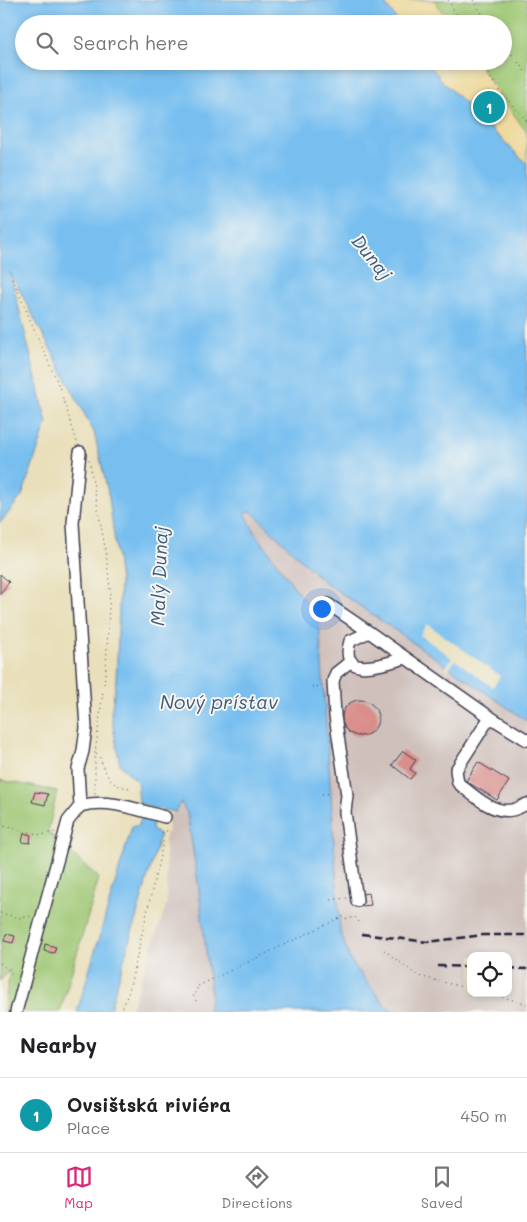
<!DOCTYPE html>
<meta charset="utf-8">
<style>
:root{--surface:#fff;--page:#f6f6f6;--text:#202124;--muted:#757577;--line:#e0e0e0;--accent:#db2777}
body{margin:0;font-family:Mali,sans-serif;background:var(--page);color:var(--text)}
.controls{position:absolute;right:15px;bottom:15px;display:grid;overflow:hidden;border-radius:10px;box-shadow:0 2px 8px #0003}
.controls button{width:45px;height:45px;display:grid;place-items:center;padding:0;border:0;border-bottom:1px solid var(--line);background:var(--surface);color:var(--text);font:25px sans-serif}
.you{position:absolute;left:321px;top:608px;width:18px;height:18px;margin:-12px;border:4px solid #fff;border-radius:50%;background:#1a73e8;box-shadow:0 0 0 8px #1a73e833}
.badge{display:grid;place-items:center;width:32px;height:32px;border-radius:50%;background:var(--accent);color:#fff;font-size:16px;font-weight:700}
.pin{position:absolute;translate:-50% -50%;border:2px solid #fff;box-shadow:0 1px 5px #0006}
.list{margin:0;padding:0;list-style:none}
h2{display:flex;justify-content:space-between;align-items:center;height:65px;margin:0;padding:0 20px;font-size:21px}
h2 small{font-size:16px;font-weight:400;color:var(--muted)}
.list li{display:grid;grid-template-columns:32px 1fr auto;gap:15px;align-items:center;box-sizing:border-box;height:75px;padding:0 20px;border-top:1px solid var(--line)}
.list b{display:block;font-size:19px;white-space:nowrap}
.list p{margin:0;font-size:16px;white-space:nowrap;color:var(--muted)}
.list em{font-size:16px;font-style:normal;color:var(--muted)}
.icon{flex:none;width:28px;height:28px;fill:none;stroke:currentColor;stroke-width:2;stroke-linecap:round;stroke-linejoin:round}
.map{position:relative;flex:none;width:527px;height:1012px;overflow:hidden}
.search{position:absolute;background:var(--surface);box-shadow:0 2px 8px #0003;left:15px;right:15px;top:15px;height:55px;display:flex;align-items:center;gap:12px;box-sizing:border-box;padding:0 18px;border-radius:28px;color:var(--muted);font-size:19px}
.sheet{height:140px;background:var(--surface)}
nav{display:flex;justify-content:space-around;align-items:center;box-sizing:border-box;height:70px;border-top:1px solid var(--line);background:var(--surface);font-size:14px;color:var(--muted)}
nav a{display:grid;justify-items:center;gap:2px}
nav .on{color:var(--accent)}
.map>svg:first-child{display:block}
.industrial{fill:#cfc0bb;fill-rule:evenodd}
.green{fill:#9fc773;stroke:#607457}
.sand{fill:#eeda9e;stroke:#887e6c}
.water{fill:#78bff0;stroke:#4d7096}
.pier{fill:#e9dfba}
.building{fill:#d98e8a}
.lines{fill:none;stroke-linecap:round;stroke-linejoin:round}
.minor-casing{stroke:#403e4e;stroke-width:14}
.path{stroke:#403e4e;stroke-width:1;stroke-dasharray:1 4;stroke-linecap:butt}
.minor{stroke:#fff;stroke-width:11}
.rail{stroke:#22223b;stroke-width:2.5;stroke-dasharray:8 4;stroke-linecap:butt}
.labels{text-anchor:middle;stroke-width:4;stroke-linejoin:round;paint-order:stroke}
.water-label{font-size:19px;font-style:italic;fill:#40597a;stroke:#f6f6f2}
</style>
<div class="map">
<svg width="527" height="1012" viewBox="0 0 527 1012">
<rect width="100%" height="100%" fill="#f6f6f2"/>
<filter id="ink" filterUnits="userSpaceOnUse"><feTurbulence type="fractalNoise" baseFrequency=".02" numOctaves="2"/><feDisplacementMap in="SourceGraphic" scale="10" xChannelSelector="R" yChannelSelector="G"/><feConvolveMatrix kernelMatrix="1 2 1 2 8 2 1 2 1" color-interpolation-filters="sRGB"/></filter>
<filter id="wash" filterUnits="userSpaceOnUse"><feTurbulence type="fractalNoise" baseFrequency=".0096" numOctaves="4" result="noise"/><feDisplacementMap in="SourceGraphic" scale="20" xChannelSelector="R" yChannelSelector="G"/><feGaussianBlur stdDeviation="1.12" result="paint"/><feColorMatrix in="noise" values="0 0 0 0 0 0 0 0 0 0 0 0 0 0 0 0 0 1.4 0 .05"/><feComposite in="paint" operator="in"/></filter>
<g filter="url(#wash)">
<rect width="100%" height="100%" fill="#e9dfba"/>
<g class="industrial">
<path d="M251,511l71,69 205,141v291h-133l-10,-8 -34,-44 -10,-30 -85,-397 -10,-20zM471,956h37v37h-37z"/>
<polygon points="181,802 187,813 198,882 211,996 208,1012 130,1012 167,903 165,833 169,832 168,815 174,813"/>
</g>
<g class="green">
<polygon points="388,0 527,0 527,154 435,61 503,61 503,24 406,24"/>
<polygon points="0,780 57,791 48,832 99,878 60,1012 4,1012 10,969 0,981"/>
</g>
<g class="sand">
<polygon points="382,0 434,0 450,24 400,24"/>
<polygon points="427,61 476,61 527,133 527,164 441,80"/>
</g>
<g class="water">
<polygon points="0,0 382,0 400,24 24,24 24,61 427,61 441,80 527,164 527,721 322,580 251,511 245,513 255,533 319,621 340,930 350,960 384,1004 394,1012 208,1012 211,996 198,882 187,813 181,802 175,812 152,808 139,802 137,781 120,765 111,714 116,681 120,581 109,497 94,432 10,272 47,423 22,496 0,523"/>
<polygon points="141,818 153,822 152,830 160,835 109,1012 77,1012 132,826 138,826"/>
</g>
<polygon class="pier" points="427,624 500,676 493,687 455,660 448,670 446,668 452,658 420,635"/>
<g id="blocks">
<g class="building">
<polygon points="0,574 9,582 0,594"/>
<circle cx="360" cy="718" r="18"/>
<polygon points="403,751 416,760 410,769 415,773 410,779 392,765"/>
<polygon points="478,762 509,781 497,800 466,781"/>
<polygon points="35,792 48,794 45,805 32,802"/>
<polygon points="24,833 31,835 30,843 22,842"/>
<polygon points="369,893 371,905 363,906 361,894"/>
<polygon points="6,934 15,936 13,943 4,941"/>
<polygon points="45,944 56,947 54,953 44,951"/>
</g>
</g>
</g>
<g filter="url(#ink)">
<use href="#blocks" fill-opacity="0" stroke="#403e4e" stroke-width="1"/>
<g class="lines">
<g class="minor-casing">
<g id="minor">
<polyline points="328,604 369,632"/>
<path d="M406,658l-37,-26 -19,9c-12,41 36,22 56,17l84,59"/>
<polyline points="351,661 336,673 333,681 335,716 347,795 345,812 357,901"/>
<path d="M527,740l-37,-23 -34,53 2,13c14,11 34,31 54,27 5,-1 10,-4 15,-6"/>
<path d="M80,806c29,-8 58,4 85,11"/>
<polyline points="16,1012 68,821 80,806 78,769 83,751 86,728 73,523 80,452"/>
</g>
</g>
<g class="path">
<polyline points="448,0 462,24"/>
<polyline points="473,0 489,24"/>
<polyline points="503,42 527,74"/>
<polyline points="480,61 497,88 527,121"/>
<polyline points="12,278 59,386 77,442"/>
<polyline points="89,460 106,553 110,589 106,668 95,754 95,794"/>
<polyline points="312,687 324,686"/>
<path d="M96,754l3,2c9,19 8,31 33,32"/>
<polyline points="322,794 336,793"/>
<polyline points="0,825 41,835 55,832"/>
<polyline points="331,900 347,898"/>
<polyline points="0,913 21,918 31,916"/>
<polyline points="384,950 418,976 471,989"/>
<polyline points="0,963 15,976"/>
<polyline points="488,993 527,1004"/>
<polyline points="196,1001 193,995 198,991 196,987 344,916 346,919 355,917 359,922"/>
<polyline points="121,1012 129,991 164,838 162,832 167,831 167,827"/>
</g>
<use href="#minor" class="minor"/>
<g class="rail">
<polyline points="362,934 428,942 483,935 525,935"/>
<polyline points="438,966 471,967"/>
<polyline points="508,968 527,969"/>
</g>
</g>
</g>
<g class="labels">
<g class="water-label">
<text transform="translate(372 257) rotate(51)" y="7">Dunaj</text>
<text transform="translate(159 576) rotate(-88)" y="7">Malý Dunaj</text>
<text x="219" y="709">Nový prístav</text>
</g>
</g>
</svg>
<div class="controls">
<button><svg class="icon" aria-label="locate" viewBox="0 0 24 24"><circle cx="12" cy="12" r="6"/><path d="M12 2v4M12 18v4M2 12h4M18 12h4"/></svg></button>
</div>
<div class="you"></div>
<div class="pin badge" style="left:489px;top:107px;background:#0f9aa8">1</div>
<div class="search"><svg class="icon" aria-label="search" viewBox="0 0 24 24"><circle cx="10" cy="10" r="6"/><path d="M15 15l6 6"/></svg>Search here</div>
</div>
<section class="sheet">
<h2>Nearby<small></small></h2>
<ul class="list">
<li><span class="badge" style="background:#0f9aa8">1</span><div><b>Ovsištská riviéra</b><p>Place</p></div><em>450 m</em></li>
</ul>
</section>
<nav>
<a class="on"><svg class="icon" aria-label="map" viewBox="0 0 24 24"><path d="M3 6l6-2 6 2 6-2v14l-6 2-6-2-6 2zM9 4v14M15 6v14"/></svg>Map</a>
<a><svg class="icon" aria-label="directions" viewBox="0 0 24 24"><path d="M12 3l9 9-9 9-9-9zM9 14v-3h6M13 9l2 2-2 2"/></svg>Directions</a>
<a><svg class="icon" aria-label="saved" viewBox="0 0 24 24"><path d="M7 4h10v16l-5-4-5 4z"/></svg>Saved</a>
</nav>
